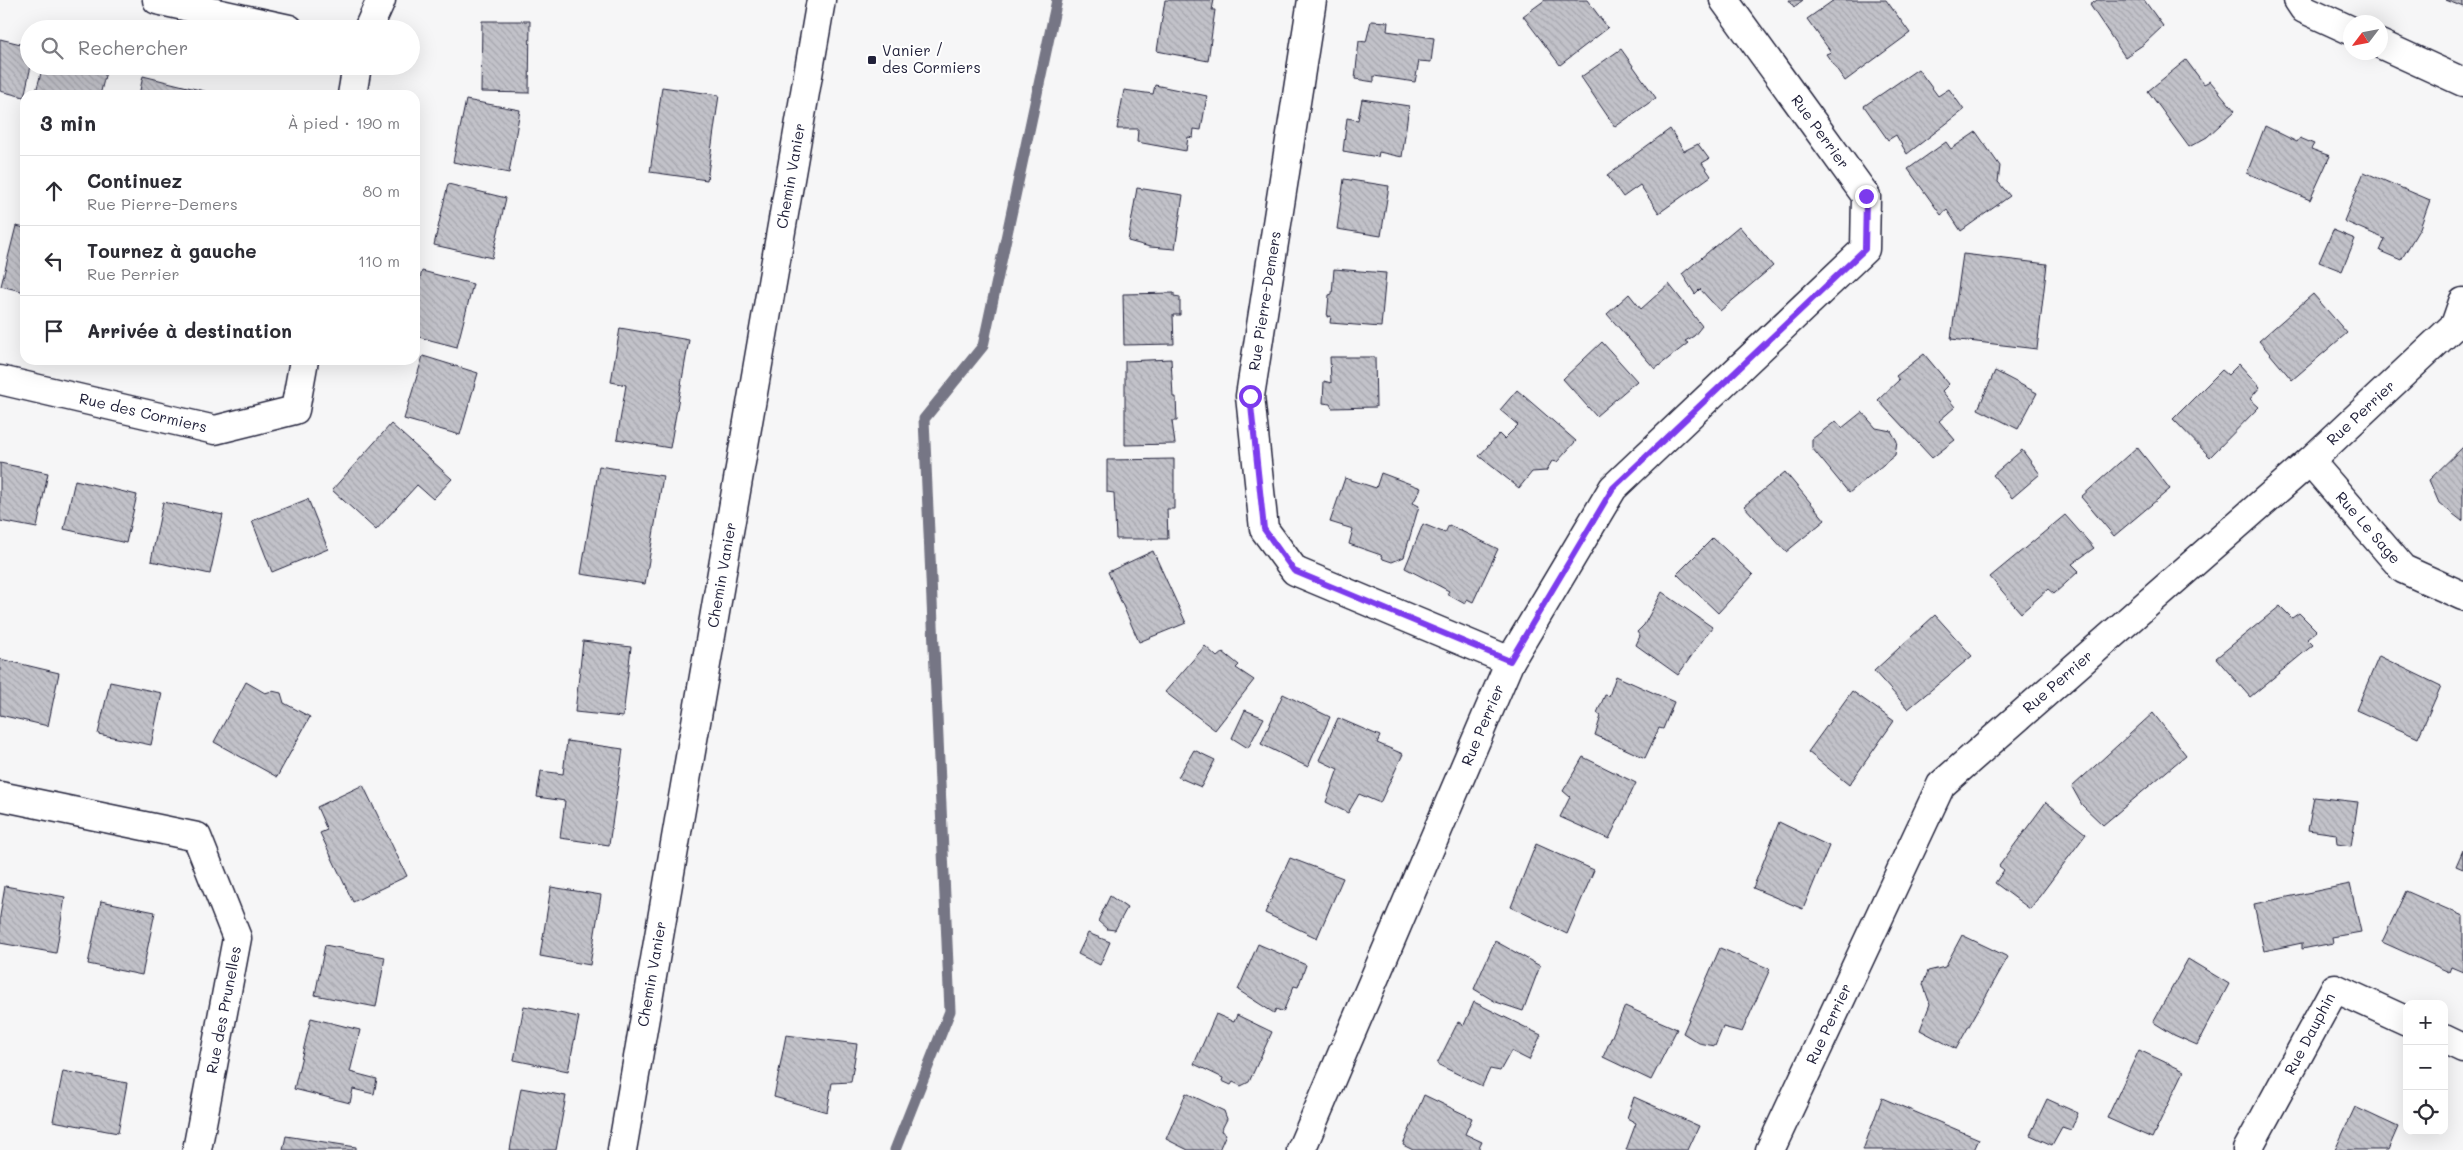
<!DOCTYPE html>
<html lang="fr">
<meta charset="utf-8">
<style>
:root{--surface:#fff;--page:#f7f7f7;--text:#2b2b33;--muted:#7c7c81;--line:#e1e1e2}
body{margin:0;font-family:Mali,sans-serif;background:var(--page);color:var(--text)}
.controls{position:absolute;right:15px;bottom:15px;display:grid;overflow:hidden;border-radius:10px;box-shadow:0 5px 20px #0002}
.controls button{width:45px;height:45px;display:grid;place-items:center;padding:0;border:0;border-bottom:1px solid var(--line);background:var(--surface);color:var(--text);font:25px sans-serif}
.compass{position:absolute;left:2343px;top:15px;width:45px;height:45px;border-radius:50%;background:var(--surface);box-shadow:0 5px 20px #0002;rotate:238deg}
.stop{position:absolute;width:15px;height:15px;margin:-11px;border:4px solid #7c3aed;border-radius:50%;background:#fff}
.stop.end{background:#7c3aed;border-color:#fff;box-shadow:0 1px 5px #0008}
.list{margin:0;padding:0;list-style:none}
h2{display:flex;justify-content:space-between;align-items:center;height:65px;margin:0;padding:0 20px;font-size:21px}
h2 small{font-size:16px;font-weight:400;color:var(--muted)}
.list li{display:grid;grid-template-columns:32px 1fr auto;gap:15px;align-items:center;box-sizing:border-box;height:70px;padding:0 20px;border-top:1px solid var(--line)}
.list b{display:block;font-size:19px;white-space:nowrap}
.list p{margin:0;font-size:16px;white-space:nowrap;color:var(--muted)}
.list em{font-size:16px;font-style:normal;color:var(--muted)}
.icon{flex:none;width:28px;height:28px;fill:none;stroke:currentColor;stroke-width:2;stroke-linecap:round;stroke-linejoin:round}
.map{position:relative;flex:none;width:2463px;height:1150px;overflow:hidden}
.search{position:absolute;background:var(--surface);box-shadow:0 5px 20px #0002;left:20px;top:20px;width:400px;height:55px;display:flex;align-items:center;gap:12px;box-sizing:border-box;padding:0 18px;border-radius:28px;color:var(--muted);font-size:19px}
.panel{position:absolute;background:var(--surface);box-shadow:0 5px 20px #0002;left:20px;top:90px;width:400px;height:275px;border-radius:15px}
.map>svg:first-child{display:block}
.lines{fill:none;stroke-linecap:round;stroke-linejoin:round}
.stream{stroke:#767685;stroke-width:11}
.building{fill:url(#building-back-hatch);stroke:#22223b}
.minor-casing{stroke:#22223b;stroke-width:31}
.tertiary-casing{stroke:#22223b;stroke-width:31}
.minor{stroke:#fff;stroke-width:28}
.tertiary{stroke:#fff;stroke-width:28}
.route{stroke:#7c3aed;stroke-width:6}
.poi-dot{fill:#22223b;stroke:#fff;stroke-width:2}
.labels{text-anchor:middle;stroke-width:4;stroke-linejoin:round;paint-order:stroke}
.poi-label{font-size:15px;fill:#22223b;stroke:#fff;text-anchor:start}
.street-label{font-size:15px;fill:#22223b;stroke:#fff}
</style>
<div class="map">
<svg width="2463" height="1150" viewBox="0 0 2463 1150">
<defs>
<pattern id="building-back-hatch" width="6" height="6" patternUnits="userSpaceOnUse" patternTransform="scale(1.25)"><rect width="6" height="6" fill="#c2c2c9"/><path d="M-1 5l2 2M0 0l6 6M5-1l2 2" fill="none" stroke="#a6a6ae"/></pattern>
</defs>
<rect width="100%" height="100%" fill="#f6f6f7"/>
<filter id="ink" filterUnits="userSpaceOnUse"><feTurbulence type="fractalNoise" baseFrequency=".02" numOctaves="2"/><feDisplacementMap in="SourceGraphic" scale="10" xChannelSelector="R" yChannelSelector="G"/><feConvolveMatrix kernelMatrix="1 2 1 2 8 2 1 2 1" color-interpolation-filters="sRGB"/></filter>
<g filter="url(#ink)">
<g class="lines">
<polyline class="stream" points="895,1150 950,1011 924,419 983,346 1057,0"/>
</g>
<g class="building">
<polygon points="1165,0 1214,0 1212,10 1215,10 1208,61 1157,51"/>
<polygon points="1545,0 1587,0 1608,28 1560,65 1523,16"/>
<polygon points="1789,0 1803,0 1794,7"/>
<polygon points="1834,0 1886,0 1910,33 1845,81 1826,54 1831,52 1807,19"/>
<polygon points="2097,0 2144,0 2163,26 2144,44 2125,57 2090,5"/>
<polygon points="2446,0 2463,0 2463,7"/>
<polygon points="482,21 530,21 529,93 481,92"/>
<polygon points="1371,21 1388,22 1387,31 1434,38 1431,62 1419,61 1415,82 1374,76 1374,82 1355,79 1359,41 1366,42"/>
<polygon points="0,39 29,46 29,66 31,66 24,97 0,91"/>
<polygon points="1621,49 1656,98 1615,127 1581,77"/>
<polygon points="2186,60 2204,84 2210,81 2235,111 2207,137 2189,147 2148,91"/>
<polygon points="43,66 101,66 107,68 100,95 35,95"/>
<polygon points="1918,69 1938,96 1949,89 1964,110 1907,154 1896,135 1888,140 1864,106"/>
<polygon points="143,76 220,95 139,95"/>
<polygon points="1155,85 1207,96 1201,130 1194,129 1193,138 1188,137 1186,151 1137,142 1138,129 1117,129 1124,90 1153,94"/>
<polygon points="662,87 719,95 707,180 650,172"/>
<polygon points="1362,99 1409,106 1402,157 1379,152 1378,157 1343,151 1347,118 1358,120"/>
<polygon points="466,100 520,110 509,173 453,162"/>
<polygon points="2265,126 2297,142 2300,138 2314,144 2311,149 2330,156 2310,200 2247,173"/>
<polygon points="1670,129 1684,151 1698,144 1709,159 1702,163 1711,176 1659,213 1640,185 1623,197 1607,175"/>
<polygon points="1976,132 2000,166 1998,182 2010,196 1961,231 1947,210 1941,215 1908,169 1946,142 1951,149"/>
<polygon points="2364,172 2430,200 2420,228 2401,260 2380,251 2385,239 2344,221"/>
<polygon points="1344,179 1389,186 1381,236 1337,229"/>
<polygon points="448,184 506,198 492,258 434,245"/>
<polygon points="1137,188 1183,195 1175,249 1150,247 1128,241"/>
<polygon points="16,226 25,228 25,292 1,286"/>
<polygon points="1739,226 1773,266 1720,311 1700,289 1695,294 1682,274"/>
<polygon points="2333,230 2355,239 2342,271 2319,262"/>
<polygon points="1963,254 2047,264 2037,349 1951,339"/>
<polygon points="1334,269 1386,273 1381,327 1330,323 1331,316 1327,317 1328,307 1329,295 1332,294"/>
<polygon points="422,271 473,284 457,347 415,336 415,297"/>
<polygon points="1669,284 1702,326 1694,336 1685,341 1688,343 1655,369 1607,314 1629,294 1641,309"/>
<polygon points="1174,293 1174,296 1180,297 1180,315 1173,315 1174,344 1124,345 1123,294"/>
<polygon points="2313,294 2347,333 2292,380 2259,341"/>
<polygon points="620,328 689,340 670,448 617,439 626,385 611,382"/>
<polygon points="1602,342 1637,381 1596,416 1563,379"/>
<polygon points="1924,354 1949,384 1942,391 1955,407 1939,421 1955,440 1932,458 1878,400 1899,380 1896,376"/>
<polygon points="423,356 478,373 460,435 404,419"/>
<polygon points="1330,357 1375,357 1376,407 1332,408 1330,404 1323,403 1324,381 1331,383"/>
<polygon points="1171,359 1173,397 1176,397 1177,421 1172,421 1175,444 1125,445 1125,361"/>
<polygon points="2239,364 2260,387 2250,399 2259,407 2210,457 2173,419 2222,370 2228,375"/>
<polygon points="1995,371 2037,393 2018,429 1978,409"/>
<polygon points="1517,390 1576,441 1557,462 1552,461 1546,471 1532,472 1519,488 1479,456 1499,434 1504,439 1518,425 1500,410"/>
<polygon points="1862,412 1876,428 1891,431 1897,441 1895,455 1849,493 1812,448 1812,439 1836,421 1842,428"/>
<polygon points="391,424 452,479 433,499 417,485 376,530 332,490"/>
<polygon points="2137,447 2170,489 2114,536 2081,497"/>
<polygon points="2463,447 2463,520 2462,521 2439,503 2429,480"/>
<polygon points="2022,450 2040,474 2012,498 1993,475"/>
<polygon points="1174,459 1174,509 1167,509 1168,539 1116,539 1114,493 1107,492 1107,460"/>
<polygon points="0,463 48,473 37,528 0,521"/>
<polygon points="599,466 663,476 645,584 581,574"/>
<polygon points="1785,472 1825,520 1786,552 1744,506"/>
<polygon points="1381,473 1421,488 1413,503 1419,506 1404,557 1392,562 1383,559 1381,555 1349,544 1353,529 1330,522 1345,478 1376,488"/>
<polygon points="75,480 137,495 126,543 64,529"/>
<polygon points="308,499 328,549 272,572 252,521"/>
<polygon points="163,502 223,515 210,574 151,561"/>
<polygon points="2065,515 2094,548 2072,564 2079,571 2054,594 2048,589 2021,613 1990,577"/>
<polygon points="1423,524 1445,533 1449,525 1498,549 1473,602 1467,599 1465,604 1447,594 1449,591 1405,568"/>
<polygon points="1713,538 1753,575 1718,613 1677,574"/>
<polygon points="1153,551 1186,623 1139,642 1108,572"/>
<polygon points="1662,592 1712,627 1678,675 1636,645 1640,636 1637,632 1644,625"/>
<polygon points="2280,606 2292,618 2299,613 2317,631 2307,639 2313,645 2250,697 2216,658"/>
<polygon points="1935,615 1972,656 1908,709 1874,671"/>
<polygon points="583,641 631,647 623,717 575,712"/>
<polygon points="1205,646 1217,657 1223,652 1239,665 1236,668 1254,680 1215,730 1165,692"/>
<polygon points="2379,656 2441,686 2418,738 2356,710"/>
<polygon points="0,659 59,673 48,726 0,715"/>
<polygon points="1616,676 1674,702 1663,729 1659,728 1645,758 1595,735 1601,716 1597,713 1605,695 1609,696"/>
<polygon points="110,682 162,693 151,745 98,734"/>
<polygon points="246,682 265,693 272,691 281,693 284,703 310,717 277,777 214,742"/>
<polygon points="1852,691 1894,721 1849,785 1808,752"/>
<polygon points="1283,694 1330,717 1308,767 1261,744"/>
<polygon points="1245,710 1264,718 1248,748 1232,738"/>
<polygon points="2153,713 2186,755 2103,825 2082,805 2072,787"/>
<polygon points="1338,718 1380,736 1377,743 1403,754 1380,803 1359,794 1348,813 1326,802 1338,769 1319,760"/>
<polygon points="567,741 623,749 609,845 560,838 565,801 537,797 541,771 563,774"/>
<polygon points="1194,750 1215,760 1201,787 1178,777"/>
<polygon points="1583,757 1636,783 1609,839 1560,817 1570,797 1563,791"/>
<polygon points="363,785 407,876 353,902 320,833 327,830 317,807"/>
<polygon points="2314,797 2358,802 2351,846 2337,844 2336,834 2308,830"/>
<polygon points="2046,802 2086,834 2030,909 1995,883 2004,870 1999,866"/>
<polygon points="1779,822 1829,846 1803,909 1753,888"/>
<polygon points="1536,844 1594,870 1567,934 1511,907"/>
<polygon points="2463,850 2463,869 2456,866"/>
<polygon points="1290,858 1343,878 1317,938 1265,913"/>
<polygon points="2350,884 2361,932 2332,937 2333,943 2302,949 2302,943 2264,951 2254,904"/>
<polygon points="5,886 65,897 56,953 0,943 0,916"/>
<polygon points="551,887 601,895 590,965 540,956"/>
<polygon points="2406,891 2463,916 2463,972 2451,967 2449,972 2382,942"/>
<polygon points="1110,896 1127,908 1115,930 1107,929 1098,921"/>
<polygon points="101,901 155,912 142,975 88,964"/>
<polygon points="1088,933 1110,942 1100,965 1078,954"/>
<polygon points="1962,935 2008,957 1956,1049 1920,1030 1930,1004 1923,984 1928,971 1945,967"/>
<polygon points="1495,941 1540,966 1523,1011 1496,1002 1474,989"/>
<polygon points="1258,944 1306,965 1298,987 1294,986 1283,1012 1276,1009 1274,1013 1238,990"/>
<polygon points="325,945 385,957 376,1007 315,995"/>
<polygon points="1720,948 1770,969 1742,1032 1723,1027 1715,1046 1699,1043 1683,1033"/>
<polygon points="2188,959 2229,984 2197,1045 2174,1035 2153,1022"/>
<polygon points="1474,1002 1541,1035 1529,1060 1511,1051 1500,1071 1490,1069 1482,1086 1437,1064 1458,1022 1464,1025"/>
<polygon points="524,1006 579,1017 568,1071 514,1060"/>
<polygon points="1625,1006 1677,1029 1651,1080 1603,1057"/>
<polygon points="1216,1014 1234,1022 1237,1015 1272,1032 1249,1082 1241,1086 1233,1082 1231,1085 1222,1081 1223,1078 1194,1064"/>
<polygon points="311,1018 360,1030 350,1072 377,1079 374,1094 353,1089 350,1103 294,1089"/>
<polygon points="786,1035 857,1044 851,1082 832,1083 827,1112 774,1097"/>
<polygon points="2139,1050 2184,1071 2152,1138 2107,1118"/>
<polygon points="63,1071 127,1083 118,1133 53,1121"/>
<polygon points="521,1088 566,1096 556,1150 510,1150"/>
<polygon points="1186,1093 1224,1111 1227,1119 1221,1131 1226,1134 1219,1150 1188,1150 1166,1139"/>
<polygon points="1424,1095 1472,1118 1465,1134 1482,1142 1478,1150 1413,1150 1403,1145"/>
<polygon points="1634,1097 1699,1126 1688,1150 1626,1150 1636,1123 1627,1118"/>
<polygon points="1882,1098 1979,1139 1974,1150 1863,1150"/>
<polygon points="2047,1099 2078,1113 2071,1130 2062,1127 2052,1145 2030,1135"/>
<polygon points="2355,1107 2398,1127 2388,1150 2335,1150"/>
<polygon points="286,1136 356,1147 356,1150 283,1150"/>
</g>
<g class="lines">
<g class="minor-casing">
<g id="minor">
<polyline points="157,0 289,29"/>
<polyline points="1312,0 1250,396 1264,529 1295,571 1510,661"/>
<polyline points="368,29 381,0"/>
<polyline points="352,95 357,66"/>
<polyline points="0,380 215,430 295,410 304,360"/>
<polyline points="2310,461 2403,569 2463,596"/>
<polyline points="0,796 197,837 237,938 197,1150"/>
<polyline points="2444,1039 2463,1048"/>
<polyline points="1301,1150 1510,661 1613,488 1865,249 1866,196 1724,0"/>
<polyline points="1770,1150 1941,785 2310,461 2455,325 2463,302"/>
<polyline points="2247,1150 2335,988 2407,1021"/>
</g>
</g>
<g class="tertiary-casing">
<g id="tertiary">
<polyline points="2298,0 2304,9 2350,30"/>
<polyline points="2380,44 2463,82"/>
<polyline points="622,1150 821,0"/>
</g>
</g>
<use href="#minor" class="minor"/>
<use href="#tertiary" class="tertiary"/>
</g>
</g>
<g class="lines" filter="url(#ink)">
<polyline class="route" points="1250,396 1264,529 1294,571 1510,661 1613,488 1865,249 1866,196"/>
</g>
<rect class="poi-dot" x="867" y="55" width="10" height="10" rx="2.5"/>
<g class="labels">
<g class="poi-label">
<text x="882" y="56">Vanier /<tspan x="882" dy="17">des Cormiers</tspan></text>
</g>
<g class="street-label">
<text transform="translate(1820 132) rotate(54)" y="5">Rue Perrier</text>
<text transform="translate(791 176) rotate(-80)" y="5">Chemin Vanier</text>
<text transform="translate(1265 301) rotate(-81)" y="5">Rue Pierre-Demers</text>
<text transform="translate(143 413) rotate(13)" y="5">Rue des Cormiers</text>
<text transform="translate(2361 413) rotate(-43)" y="5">Rue Perrier</text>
<text transform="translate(2368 528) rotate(49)" y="5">Rue Le Sage</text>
<text transform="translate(722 575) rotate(-80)" y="5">Chemin Vanier</text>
<text transform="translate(2058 682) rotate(-41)" y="5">Rue Perrier</text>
<text transform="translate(1483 725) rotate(-67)" y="5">Rue Perrier</text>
<text transform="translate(652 974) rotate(-80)" y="5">Chemin Vanier</text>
<text transform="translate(224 1010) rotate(-79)" y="5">Rue des Prunelles</text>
<text transform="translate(1829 1024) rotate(-65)" y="5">Rue Perrier</text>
<text transform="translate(2310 1034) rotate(-62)" y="5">Rue Dauphin</text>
</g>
</g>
</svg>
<div class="controls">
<button>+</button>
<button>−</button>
<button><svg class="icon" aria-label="locate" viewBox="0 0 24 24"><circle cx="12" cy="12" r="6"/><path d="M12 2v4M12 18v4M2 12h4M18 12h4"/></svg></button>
</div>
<svg class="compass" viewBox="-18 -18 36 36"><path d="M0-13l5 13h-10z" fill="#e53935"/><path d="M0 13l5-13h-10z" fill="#7c7c81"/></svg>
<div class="stop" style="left:1250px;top:396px"></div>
<div class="stop end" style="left:1866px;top:196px"></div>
<div class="search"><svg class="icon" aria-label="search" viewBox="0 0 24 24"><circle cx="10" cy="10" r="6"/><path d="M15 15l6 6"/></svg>Rechercher</div>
<section class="panel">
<h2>3 min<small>À pied · 190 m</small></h2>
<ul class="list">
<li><svg class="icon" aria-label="ahead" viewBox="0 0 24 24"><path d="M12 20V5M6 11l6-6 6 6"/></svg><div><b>Continuez</b><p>Rue Pierre-Demers</p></div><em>80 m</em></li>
<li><svg class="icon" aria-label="left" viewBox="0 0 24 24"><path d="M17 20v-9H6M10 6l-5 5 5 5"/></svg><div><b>Tournez à gauche</b><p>Rue Perrier</p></div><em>110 m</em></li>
<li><svg class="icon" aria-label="arrive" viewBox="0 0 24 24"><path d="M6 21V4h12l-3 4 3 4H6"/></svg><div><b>Arrivée à destination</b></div></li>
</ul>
</section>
</div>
